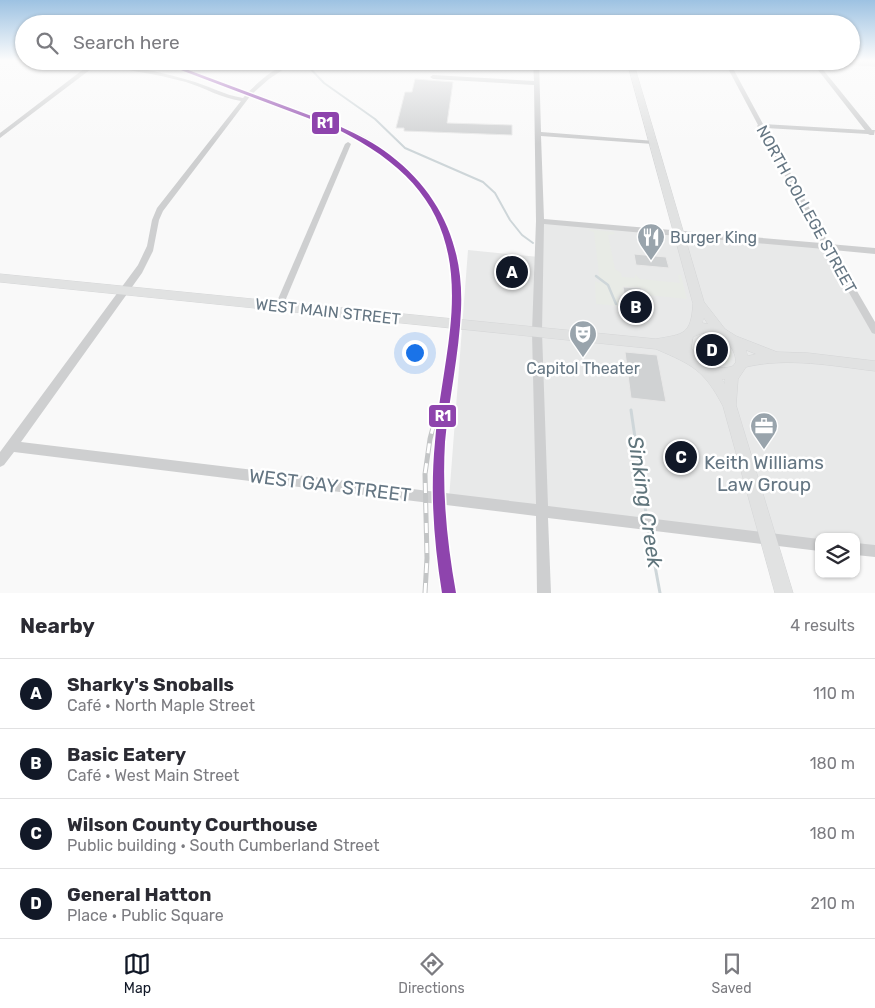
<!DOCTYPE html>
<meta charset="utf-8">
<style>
:root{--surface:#fff;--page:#f2f2f3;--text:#2b2b33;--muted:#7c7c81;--line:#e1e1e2;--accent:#111827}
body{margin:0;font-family:Rubik,sans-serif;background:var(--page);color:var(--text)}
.controls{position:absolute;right:15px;bottom:15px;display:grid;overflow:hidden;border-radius:10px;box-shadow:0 1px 4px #0004}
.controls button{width:45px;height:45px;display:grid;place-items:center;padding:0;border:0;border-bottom:1px solid var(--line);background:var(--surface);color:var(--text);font:25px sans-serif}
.you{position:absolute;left:414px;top:352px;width:18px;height:18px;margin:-12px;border:4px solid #fff;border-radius:50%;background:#1a73e8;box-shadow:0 0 0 8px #1a73e833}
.badge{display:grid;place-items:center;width:32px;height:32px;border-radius:50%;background:var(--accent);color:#fff;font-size:16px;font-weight:700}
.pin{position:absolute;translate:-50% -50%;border:2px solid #fff;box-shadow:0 1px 5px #0006}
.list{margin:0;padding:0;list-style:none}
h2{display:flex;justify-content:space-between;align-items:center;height:65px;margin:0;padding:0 20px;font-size:21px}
h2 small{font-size:16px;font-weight:400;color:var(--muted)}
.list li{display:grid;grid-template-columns:32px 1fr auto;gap:15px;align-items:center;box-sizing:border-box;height:70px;padding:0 20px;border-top:1px solid var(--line)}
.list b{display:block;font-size:19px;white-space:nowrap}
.list p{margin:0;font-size:16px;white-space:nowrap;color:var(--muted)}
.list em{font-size:16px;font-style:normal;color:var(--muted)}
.icon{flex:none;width:28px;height:28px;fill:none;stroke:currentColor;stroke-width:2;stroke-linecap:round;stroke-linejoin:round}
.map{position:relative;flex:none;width:875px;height:593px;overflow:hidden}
.search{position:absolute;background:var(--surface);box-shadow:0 1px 4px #0004;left:15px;right:15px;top:15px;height:55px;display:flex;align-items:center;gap:12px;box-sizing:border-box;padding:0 18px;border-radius:28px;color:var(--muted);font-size:19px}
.sheet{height:345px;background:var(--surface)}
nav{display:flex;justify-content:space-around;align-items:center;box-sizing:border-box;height:70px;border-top:1px solid var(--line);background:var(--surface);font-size:14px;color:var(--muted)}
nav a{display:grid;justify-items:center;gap:2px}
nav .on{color:var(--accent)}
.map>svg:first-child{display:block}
.built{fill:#e8e9e9}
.green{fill:#e8ebe6}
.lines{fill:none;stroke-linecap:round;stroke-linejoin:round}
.stream-far2{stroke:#ced6d9;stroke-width:2}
.stream-far1{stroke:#ced6d9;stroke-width:2.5}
.stream{stroke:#ced6d9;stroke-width:3}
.building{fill:#d0d2d3;stroke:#e8e8e8}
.major-casing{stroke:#d5d6d7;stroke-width:1}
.minor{fill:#cecfd0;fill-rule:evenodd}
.major{fill:#e1e2e2;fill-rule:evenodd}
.rail-far2-casing{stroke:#c3c5c6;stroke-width:3}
.rail-far1-casing{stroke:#c3c5c6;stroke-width:4.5}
.rail-casing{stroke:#c3c5c6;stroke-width:5}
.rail-far2{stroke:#fff;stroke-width:2;stroke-dasharray:5;stroke-linecap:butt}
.rail-far1{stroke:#fff;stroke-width:2.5;stroke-dasharray:8;stroke-linecap:butt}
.rail{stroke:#fff;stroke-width:3;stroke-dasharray:10;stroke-linecap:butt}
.rail-1-casing{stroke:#fff;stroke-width:3}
.rail-1{fill:#8e44ad;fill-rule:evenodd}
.labels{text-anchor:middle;stroke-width:5;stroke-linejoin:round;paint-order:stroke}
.street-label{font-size:16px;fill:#657683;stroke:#fff}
.poi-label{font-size:16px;fill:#657683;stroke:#fff;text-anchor:start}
.near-poi-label{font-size:19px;fill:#657683;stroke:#fff}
.near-street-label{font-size:19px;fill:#657683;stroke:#fff}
.near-water-label{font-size:21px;font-style:italic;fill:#60757c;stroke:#fff}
.line-badge{stroke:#fff;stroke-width:2}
.badge-label{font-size:14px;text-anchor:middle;font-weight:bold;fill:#fff}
</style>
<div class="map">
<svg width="875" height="593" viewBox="0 0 875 593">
<rect width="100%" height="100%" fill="#f9f9f9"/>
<polygon class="built" points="540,221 827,247 875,330 875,551 856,549 856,537 819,537 819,545 449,499 468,250 539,257"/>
<g class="green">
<polygon points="586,229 614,232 615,234 608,235 615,269 621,273 622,277 635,278 635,274 640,279 680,283 678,275 681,275 687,299 647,295 645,289 623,287 624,295 618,295 620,306 596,304 595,281 600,283 594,232"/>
<path d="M705,336c12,0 22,6 27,18l-2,8c-14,7 -40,-4 -33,-22z"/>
</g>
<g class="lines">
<polyline class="stream-far2" points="303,61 324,83 375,119 405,148 483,182 495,193 510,220 522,235 533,243"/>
<polyline class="stream-far1" points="596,276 608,285 616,304"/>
<g class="stream">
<polyline points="631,410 647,520"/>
<polyline points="648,528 660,593"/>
</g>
</g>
<g class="building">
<polygon points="415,79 453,82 447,123 512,125 512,135 404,131 404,128 396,128 405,92 412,92"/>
<polygon points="634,254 666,257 669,268 636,265"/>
<polygon points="623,287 641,288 648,316 628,314"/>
<polygon points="625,352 657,355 666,402 631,398"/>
</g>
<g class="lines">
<g class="major-casing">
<g id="major">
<path d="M627,61h6l71,241 21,27 11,7 41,16 31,1 67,8v10c-42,-5 -87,-14 -129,-4l-8,12 -2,26 57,188h-18l-52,-187c-19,-36 -30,-41 -67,-57l-656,-67v-8l656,65c28,-5 35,-4 37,-35zM704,318l4,6 -6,-1zM703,333c17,2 32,11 33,29l-3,4c-17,6 -32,-4 -42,-18l2,-11zM746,350l10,4 -8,2zM722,379h3v5z"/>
<polygon points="818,61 875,62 875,66 821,63"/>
</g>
</g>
<g class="minor">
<path d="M63,61c42,0 85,7 125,19 19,5 36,15 55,18 10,-12 38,-37 53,-37l-27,18 -18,16 -88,116 -4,9 -6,31 -11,22 -121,169 515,62 -4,-172 4,-111 -2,-136 -101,-6 -3,-2 3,-2 101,6 -1,-20h6l2,71 114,9v2l-2,1 -112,-8 3,83 277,24 -62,-115 -2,-2 1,-1 -34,-64h5l34,63 102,6 -54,-69h5l56,69h3l-1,5h-4l-2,-1 -102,-6 63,116 46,4v6l-42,-4 42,72v12l-3,-1 -48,-84 -280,-25 -2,108 6,174 271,33v12l-271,-33 3,75h-14l-1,-77 -522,-64 -10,13 -4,2v-15l138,-187 9,-19 5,-26 5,-12 84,-107c-20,-3 -36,-13 -55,-19 -30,-8 -60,-13 -91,-16l-95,72v-5l89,-68z"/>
<polygon points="348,142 351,144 283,306 282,308 276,308 275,306 345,144"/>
<polygon points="856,543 875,545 875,557 856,555"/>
</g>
<use href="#major" class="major"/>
<g class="rail-far2-casing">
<path id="rail-far2" d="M199,76c35,12 69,25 103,38 22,8 43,15 63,25 50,27 76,74 88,127"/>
</g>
<g class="rail-far1-casing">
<g id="rail-far1">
<polyline points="437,410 438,408"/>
<path d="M443,410c7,-47 19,-98 10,-145"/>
</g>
</g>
<g class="rail-casing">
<g id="rail">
<path d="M444,409c-9,62 -5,123 5,184"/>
<polyline points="425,593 427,558 425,474 430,439 438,409"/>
</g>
</g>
<use href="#rail-far2" class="rail-far2"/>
<use href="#rail-far1" class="rail-far1"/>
<use href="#rail" class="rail"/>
<g class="rail-1-casing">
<path id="rail-1" d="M157,61h7l177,66c17,8 34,16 49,28 51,39 74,92 71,155 -2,45 -12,88 -16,132 -3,51 2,101 11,151h-14c-8,-50 -12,-100 -7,-151 3,-38 11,-75 15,-112 11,-102 -24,-156 -113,-201z"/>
</g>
<use href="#rail-1" class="rail-1"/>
</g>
<linearGradient id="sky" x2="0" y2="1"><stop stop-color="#9dc2e2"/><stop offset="0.42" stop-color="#fcfcfc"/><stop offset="1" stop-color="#fcfcfc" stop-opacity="0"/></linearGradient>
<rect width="875" height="144" fill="url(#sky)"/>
<defs>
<g id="restaurant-pin" transform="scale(1.4375)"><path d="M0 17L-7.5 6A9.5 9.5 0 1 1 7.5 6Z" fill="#99a4ac" stroke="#fff"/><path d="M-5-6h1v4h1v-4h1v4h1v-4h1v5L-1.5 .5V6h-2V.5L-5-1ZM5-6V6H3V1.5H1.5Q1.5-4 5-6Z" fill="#fff"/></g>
<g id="theatre-pin" transform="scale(1.4375)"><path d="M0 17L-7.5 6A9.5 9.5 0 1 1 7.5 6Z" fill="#99a4ac" stroke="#fff"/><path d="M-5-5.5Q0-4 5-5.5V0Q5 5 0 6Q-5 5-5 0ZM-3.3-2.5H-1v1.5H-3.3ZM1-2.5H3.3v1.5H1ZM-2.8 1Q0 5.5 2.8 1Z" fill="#fff"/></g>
<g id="office-pin" transform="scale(1.4375)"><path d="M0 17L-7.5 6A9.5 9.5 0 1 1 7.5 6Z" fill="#99a4ac" stroke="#fff"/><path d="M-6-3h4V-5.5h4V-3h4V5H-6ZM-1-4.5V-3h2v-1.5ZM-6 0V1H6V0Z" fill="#fff"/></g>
</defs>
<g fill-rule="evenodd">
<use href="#restaurant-pin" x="651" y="237"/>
<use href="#theatre-pin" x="583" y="334"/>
<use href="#office-pin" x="764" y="426"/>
</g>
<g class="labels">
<g class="street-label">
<text transform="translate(807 209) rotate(61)" y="6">NORTH COLLEGE STREET</text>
<text transform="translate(328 311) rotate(6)" y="6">WEST MAIN STREET</text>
</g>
<g class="poi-label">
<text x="670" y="243">Burger King</text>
<text x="583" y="374" text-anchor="middle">Capitol Theater</text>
</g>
<g class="near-poi-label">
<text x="764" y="469">Keith Williams<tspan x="764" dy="22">Law Group</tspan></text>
</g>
<g class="near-street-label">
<text transform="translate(330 485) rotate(7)" y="7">WEST GAY STREET</text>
</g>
<g class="near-water-label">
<text transform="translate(645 502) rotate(81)" y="7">Sinking Creek</text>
</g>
</g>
<g class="line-badge">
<rect x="311" y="111" width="29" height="24" rx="5" fill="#8e44ad"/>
<rect x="428" y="404" width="29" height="24" rx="5" fill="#8e44ad"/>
</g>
<g class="badge-label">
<text x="325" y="128">R1</text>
<text x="443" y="421">R1</text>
</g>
</svg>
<div class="controls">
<button><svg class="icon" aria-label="layers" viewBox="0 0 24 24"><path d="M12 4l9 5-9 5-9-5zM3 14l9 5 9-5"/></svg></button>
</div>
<div class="you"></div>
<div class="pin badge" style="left:512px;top:272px">A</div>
<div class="pin badge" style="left:636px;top:307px">B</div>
<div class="pin badge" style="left:681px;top:457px">C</div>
<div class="pin badge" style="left:712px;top:350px">D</div>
<div class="search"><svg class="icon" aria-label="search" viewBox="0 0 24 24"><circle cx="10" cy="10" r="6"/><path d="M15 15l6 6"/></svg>Search here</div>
</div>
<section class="sheet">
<h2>Nearby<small>4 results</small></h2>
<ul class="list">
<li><span class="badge">A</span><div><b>Sharky's Snoballs</b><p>Café · North Maple Street</p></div><em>110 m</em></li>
<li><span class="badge">B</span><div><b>Basic Eatery</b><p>Café · West Main Street</p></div><em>180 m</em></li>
<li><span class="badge">C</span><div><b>Wilson County Courthouse</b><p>Public building · South Cumberland Street</p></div><em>180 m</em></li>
<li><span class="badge">D</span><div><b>General Hatton</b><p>Place · Public Square</p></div><em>210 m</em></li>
</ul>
</section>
<nav>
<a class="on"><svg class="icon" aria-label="map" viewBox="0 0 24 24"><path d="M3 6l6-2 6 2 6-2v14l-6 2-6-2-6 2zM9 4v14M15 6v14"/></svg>Map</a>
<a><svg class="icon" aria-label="directions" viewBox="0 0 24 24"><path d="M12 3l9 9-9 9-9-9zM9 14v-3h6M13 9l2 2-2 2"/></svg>Directions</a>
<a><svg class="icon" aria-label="saved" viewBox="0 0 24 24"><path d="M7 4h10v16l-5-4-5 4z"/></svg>Saved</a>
</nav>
